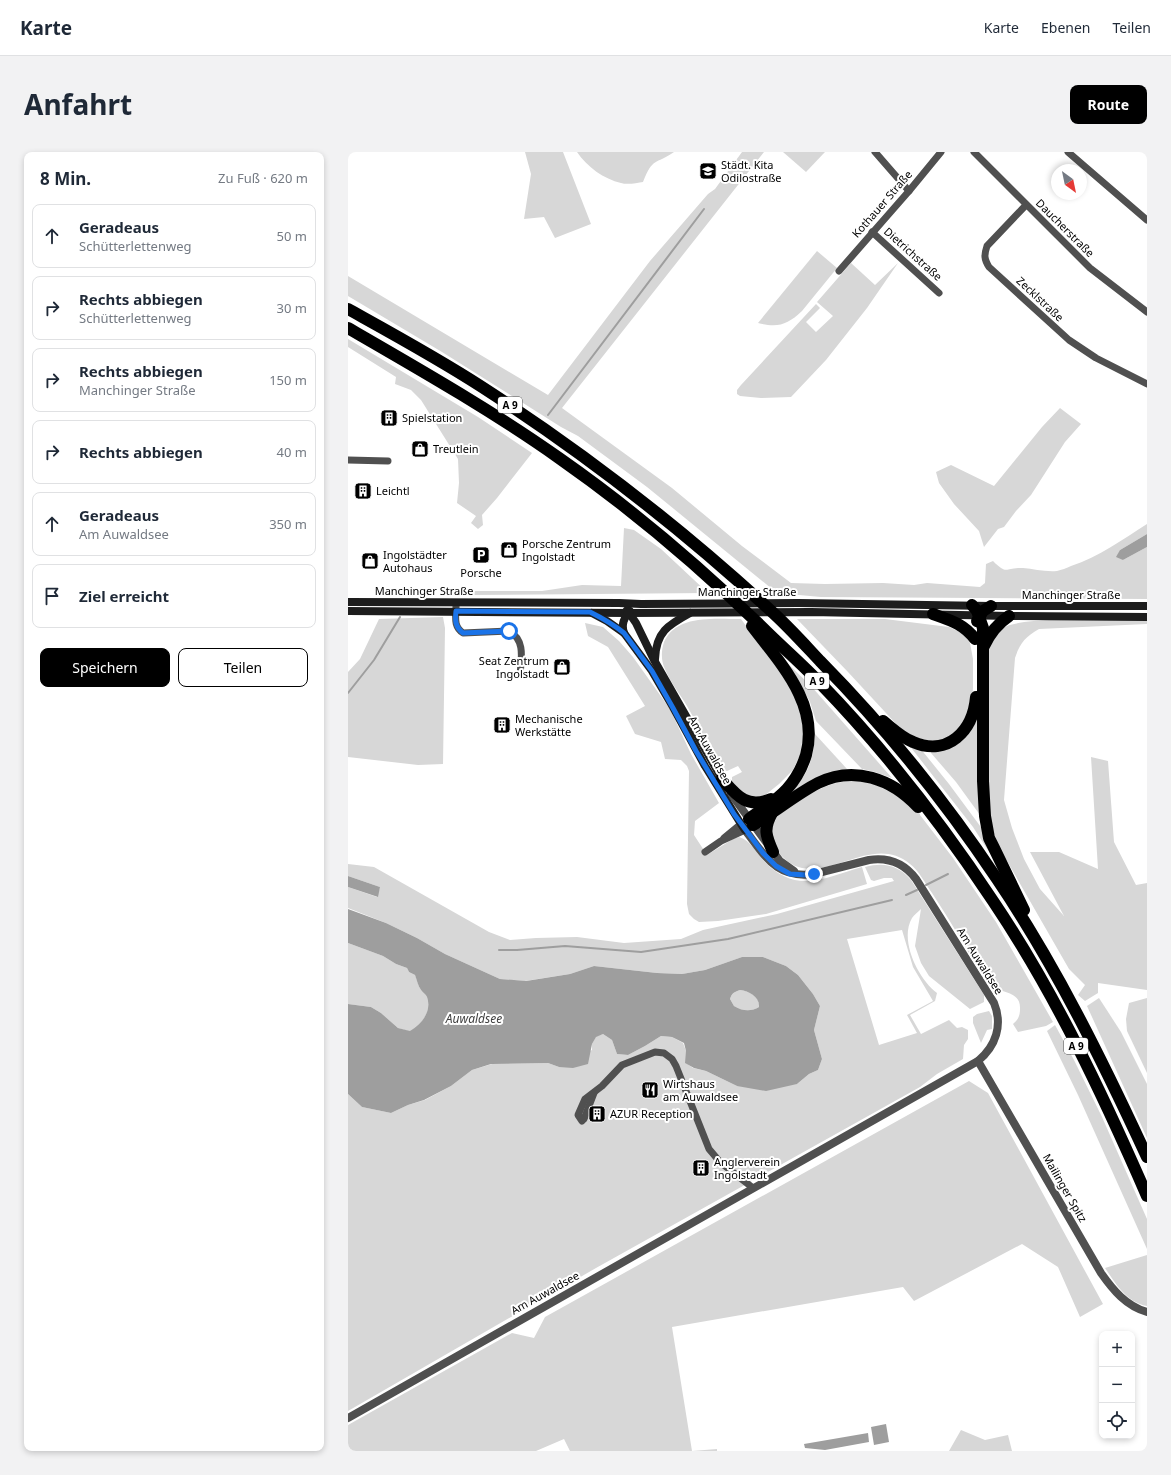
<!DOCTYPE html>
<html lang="de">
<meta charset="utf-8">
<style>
:root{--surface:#fff;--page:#f2f2f3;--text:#1f2937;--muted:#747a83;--line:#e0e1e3;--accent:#000}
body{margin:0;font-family:"Noto Sans",sans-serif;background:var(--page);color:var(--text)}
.controls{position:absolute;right:12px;bottom:12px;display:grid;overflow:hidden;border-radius:8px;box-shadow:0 2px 6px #0003}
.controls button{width:36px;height:36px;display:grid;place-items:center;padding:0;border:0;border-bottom:1px solid var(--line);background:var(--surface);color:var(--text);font:20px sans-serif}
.compass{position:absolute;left:703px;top:12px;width:36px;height:36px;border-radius:50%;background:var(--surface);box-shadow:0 2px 6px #0003;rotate:147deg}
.stop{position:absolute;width:12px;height:12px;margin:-9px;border:3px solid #1a73e8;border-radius:50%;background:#fff}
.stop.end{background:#1a73e8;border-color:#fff;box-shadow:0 1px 4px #0008}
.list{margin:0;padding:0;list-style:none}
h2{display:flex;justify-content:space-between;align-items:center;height:52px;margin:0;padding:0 16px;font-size:17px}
h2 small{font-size:13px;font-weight:400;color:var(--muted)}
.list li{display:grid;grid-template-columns:26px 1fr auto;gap:12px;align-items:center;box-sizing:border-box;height:64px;margin:0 8px 8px;padding:0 8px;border:1px solid var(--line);border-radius:8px}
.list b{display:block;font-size:15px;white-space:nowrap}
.list p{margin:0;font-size:13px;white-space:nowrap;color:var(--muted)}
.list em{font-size:13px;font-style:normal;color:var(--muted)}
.actions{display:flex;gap:8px;padding:12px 16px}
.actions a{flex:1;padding:9px 0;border:1px solid var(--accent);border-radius:8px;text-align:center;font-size:14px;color:var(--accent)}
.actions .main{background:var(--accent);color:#fff}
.icon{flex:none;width:22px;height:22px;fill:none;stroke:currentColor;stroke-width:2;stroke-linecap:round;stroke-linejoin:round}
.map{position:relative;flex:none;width:799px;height:1299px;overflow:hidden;border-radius:8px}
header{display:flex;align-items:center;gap:24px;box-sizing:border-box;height:56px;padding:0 20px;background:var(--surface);border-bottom:1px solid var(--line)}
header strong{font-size:19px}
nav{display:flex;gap:22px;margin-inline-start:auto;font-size:14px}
.intro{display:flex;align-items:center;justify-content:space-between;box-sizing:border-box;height:96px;padding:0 24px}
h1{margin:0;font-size:28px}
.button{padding:10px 18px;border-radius:8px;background:var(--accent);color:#fff;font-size:14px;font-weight:700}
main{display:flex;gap:24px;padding:0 24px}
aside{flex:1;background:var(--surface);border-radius:8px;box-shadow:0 2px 6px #0003}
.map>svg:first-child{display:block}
.green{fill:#d7d7d7;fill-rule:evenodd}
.water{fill:#9e9e9e;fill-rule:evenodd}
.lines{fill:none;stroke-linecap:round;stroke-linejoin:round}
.stream{stroke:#9e9e9e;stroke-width:2}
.minor{stroke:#505050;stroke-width:7}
.tertiary{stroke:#505050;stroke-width:8}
.secondary{stroke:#1d1d1d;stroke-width:8}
.motorway{stroke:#000;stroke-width:12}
.route{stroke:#1a73e8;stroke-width:5}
.labels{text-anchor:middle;stroke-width:4;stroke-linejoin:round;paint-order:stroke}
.shield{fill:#fff;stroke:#4c4c4c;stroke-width:1}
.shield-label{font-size:10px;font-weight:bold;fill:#000}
.poi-label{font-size:11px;fill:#000;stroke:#fff;text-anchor:start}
.street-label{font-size:11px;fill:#000;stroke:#fff}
.water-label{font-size:12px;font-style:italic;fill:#3f3f3f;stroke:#fff}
</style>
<header>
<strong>Karte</strong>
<nav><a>Karte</a><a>Ebenen</a><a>Teilen</a></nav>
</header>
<div class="intro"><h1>Anfahrt</h1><a class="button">Route</a></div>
<main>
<aside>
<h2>8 Min.<small>Zu Fuß · 620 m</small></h2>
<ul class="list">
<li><svg class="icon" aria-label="ahead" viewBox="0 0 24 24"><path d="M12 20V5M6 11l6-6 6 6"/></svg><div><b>Geradeaus</b><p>Schütterlettenweg</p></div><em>50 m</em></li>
<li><svg class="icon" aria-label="right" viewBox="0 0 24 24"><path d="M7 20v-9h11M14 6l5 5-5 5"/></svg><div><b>Rechts abbiegen</b><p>Schütterlettenweg</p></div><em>30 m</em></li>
<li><svg class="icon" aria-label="right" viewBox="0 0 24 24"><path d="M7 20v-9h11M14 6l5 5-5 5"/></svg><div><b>Rechts abbiegen</b><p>Manchinger Straße</p></div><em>150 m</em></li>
<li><svg class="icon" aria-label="right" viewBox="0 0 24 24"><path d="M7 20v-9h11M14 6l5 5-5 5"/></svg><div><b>Rechts abbiegen</b></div><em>40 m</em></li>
<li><svg class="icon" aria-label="ahead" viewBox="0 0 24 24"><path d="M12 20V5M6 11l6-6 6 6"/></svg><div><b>Geradeaus</b><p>Am Auwaldsee</p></div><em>350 m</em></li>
<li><svg class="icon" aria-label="arrive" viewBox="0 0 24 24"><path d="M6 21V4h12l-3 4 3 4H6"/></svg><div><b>Ziel erreicht</b></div></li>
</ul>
<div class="actions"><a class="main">Speichern</a><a>Teilen</a></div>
</aside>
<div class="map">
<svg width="799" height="1299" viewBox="0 0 799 1299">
<rect width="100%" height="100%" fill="#fff"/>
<g class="green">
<polygon points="177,0 215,0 243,72 207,86 196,65 176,67 183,22"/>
<path d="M229,0h97c-19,13 -21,5 -31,30 -6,1 -16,3 -22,1 -17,-4 -34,-16 -44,-31z"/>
<path d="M394,0h22l-202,256 110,80 70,58 49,37 34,1 58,-1 31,2 13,-2 53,4 5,-4 1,-19 7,-3c15,15 12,6 30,7 11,1 22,4 34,3 4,-1 10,-3 14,-5 28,-9 52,-27 76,-42v10l-27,16 3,10 24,-13v52l-326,-2 -44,-4 -130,-106 -69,-51 -17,-9 -119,-75 -94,-56v-20l200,119 102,-134 58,-67 7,-5z"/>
<polygon points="435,0 477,0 458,20"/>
<path d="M469,99l20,17 -35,43c-15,14 -24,17 -44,12z"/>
<polygon points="503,111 527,133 550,111 519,156 478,208 443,245 413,246 392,244 389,242 389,238 393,233 468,152 472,156 458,170 468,180 485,164 469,150"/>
<polygon points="0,187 130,265 184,301 149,346 134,363 135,373 130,377 123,371 128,364 109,351 111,331 110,307 73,248 63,238 47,232 48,225 0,195"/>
<polygon points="712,256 733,272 717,290 683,343 668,359 656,375 650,377 636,395 631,379 606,352 591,331 588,320 603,313 646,334 694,275"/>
<polygon points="276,376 286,378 313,397 360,441 123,443 124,439 194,439 234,433 273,434"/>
<polygon points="95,465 97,476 95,612 70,613 0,605 0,520 12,507 31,467"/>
<path d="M393,467l43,58 14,25 6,28 -4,25 -7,15 -14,14 -15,12 -7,2 -17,-5 -8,-11v-5l10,-5 -4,-6 -11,5 -3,-1c-13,-21 -25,-43 -37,-64 -7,-12 -17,-24 -22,-37 -4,-8 -4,-18 -1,-27 12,-28 52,-23 77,-23z"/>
<polygon points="449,467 537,467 601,475 616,482 622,491 625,507 625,535 624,554 611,580 590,590 563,585 550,574 500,520"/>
<path d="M799,467v5l-108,5c-14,8 -19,14 -24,29l-11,142 8,28 12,31 16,30 24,27 -34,-64h29l39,17 -7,-112 17,4 6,81 22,43 11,-2v107l-49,-7v10l-13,8 -7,-6 7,-10 -16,-16 -70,-122 -8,-22 -6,-44 2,-124c3,-12 6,-22 16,-29 16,-12 119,-8 144,-9z"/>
<path d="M237,471l18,4 16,14 14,16 37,52 21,45 28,49 -24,18 -1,14 13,20 26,-16 6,-2c11,3 17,15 24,23 32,35 61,18 99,7l5,17 -101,30 -48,7 -19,1 -5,-3 -5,-5 -2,-10 2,-133 -2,-5 -6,-6 -16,-1 -4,-17 -26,-8 -9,-18 19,-10 -37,-59 -20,-11z"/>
<polygon points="433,505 463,534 544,626 527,620 514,617 468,569 462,550 453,533"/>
<path d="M630,565l2,98 -24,-33 -25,-29v-2c27,-3 36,-9 47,-34z"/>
<path d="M467,582l32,35 -12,2 -44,22c18,-21 22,-32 24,-59z"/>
<polygon points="561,593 572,596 601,632 638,682 643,703 625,675"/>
<path d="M509,628l14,2 36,19 13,13v1l33,43 43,64 57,100 -7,4 -28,6 -5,-8c5,-4 7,-8 7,-15 1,-20 -22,-15 -33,-25 -18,-31 -36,-62 -55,-91 -7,-10 -13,-22 -22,-29 -34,-28 -71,10 -108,4 -10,-2 -19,-9 -24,-17 -5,-6 -9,-17 -7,-25 4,-14 43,-35 56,-40 10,-4 20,-5 30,-6z"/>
<path d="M0,712l26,3 115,65 21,8 26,-2 41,-1 47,6 57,-4 22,-9 74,-16 117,-33 -2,-3h-8l-10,3 -3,-1 -6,-13c19,-5 33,-2 46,13l73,115v7l-14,7 -41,-33 -8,-13 -6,-17 6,-37c-3,3 -7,6 -9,9 -13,22 6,61 25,75l-2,8 -25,14 11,19 28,-14 8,8 5,-1 6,3v9l-4,6 -1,14 -26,15 -17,13 -324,181 -248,143v-317l14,13 29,6 17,-8 17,-5 26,-14 21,-16 20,-6 56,-1 11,4 33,-17v-6l4,-8 7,-2 9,6 5,14 11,1 17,-9 16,-10 11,1 11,6 3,8v12l7,5 13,3 31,15 60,-2 12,-10 9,-4 4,-11 -8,-29 6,-24 -7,-12 -15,-19 -12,-9 -23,-9h-21l-37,13 -23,4 -25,-1 -63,-7 -24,8 -45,7 -25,-2 -55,-25 -28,-16 -31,-15 -38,-15v-21l29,10 3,-10 -32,-11zM554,778l11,37 20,34 -26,14 10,18 -38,12 -32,-106z"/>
<path d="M0,791l35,13 13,8 11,4 2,4 6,3c2,4 3,11 6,15 1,2 5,4 6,7 5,14 -5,27 -16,35l-13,-4 -17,-15 -10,-6 -23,-3z"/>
<path d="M392,838c9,1 20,6 19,17 -8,5 -17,4 -25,-1l-4,-7c2,-6 4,-7 10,-9z"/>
<polygon points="751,846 773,880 799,932 799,986 739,854"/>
<polygon points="799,846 799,921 779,879 778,867 781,851"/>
<polygon points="641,859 644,864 644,877 639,878 633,891 625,871 625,865 629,862"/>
<polygon points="707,873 726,908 754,965 799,1067 799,1097 730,943 699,879"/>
<polygon points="621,929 640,941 755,1152 732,1165 710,1115 674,1092 566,1149 555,1135 324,1175 344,1299 369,1297 369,1299 222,1299 216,1287 188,1299 0,1299 0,1273 164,1181 186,1186 197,1165"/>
<path d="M799,1103v51c-21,-4 -31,-22 -42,-38z"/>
<polygon points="613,1278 637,1288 660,1283 664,1299 601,1299"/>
</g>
<g class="water">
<polygon points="799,382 799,395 775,408 768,405 772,398"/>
<polygon points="0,724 32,735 30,745 0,735"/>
<path d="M0,757l38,14 31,15 28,16 55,25 26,2 44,-7 24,-8 63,7 25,1 23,-4 37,-13h21l23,9 12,9 15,19 7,12 -6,24 8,29 -4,11 -9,4 -12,10 -31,7 -29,-5 -31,-15 -12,-3 -9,-5 1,-12 -2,-8 -12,-6 -11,-1 -16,10 -17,9 -11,-1 -5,-14 -9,-6 -7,3 -4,7 -4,20 -15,4 -14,-1 -11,-4 -57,1 -19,6 -21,16 -27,14 -16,5 -17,8 -29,-6 -14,-13v-90l23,3 10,6 17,15 12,3c12,-7 22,-20 17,-34 -1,-3 -5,-5 -6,-7 -3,-4 -4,-10 -6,-15l-6,-3 -2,-4 -11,-4 -13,-8 -35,-13zM392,838c9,1 20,7 19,17 -8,5 -17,4 -25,-1l-4,-7c2,-6 4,-7 10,-9z"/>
<polygon points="538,1272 541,1290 526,1293 523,1275"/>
<polygon points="520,1281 521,1290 477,1298 457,1296 456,1292"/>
</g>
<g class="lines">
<g class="stream">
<polyline points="200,263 356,57"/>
<polyline points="0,541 26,508 52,465"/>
<polyline points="578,733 600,722"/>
<polyline points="558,743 569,738"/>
<polyline points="151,798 169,798 217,794 293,800 380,787 544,748"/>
</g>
<g class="minor">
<polyline points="527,0 561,39"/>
<polyline points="626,0 742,116 799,160"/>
<polyline points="720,0 799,68"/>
<path d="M678,53l-39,41c-3,9 -3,13 2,21l80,73 27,18 51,26"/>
<polyline points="524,80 591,141"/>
<polyline points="491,119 561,39 593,0"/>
<polyline points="0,308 40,309"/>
<path d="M108,454c0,11 -3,20 7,27l46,-2c17,9 12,29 11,44"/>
<polyline points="376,686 393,672"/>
<polyline points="357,700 373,689 397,678"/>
<polyline points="236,967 246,941"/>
<polyline points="234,969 230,963 237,947 254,934 274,913 307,900 316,901 324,907 328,914 361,997 372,1010 405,1036"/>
</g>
<g class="tertiary">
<polyline points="383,642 432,709 446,719"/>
<path d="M630,909l123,212c12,17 25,33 46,39"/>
<path d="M0,1266l630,-357c18,-15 25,-36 16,-58l-78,-124c-12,-16 -27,-22 -47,-19l-55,14c-38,5 -48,-17 -69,-44"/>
</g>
<g class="secondary">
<polyline points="0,450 271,451 293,452 450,451 643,454 799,454"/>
<polyline points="279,458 288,471 306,508 374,627"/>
<polyline points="0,459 281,461 463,460 661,464 799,465"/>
<path d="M282,459c-6,7 -9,13 -6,22l28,38 21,36 32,59 36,58 4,6 8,-5"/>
<polyline points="244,461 259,469 276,481"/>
<path d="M307,507c1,-27 13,-34 35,-46"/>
</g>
<g class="motorway">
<path d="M0,157c45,25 91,50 134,78 102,66 199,141 288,223 18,16 34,34 50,51 66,67 125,140 177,218 59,87 106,183 150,278"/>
<path d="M0,176c71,41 143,82 211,130 73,51 141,109 204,170 19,19 39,36 57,55 65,67 122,141 173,218 62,92 110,194 154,295"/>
<polyline points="624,453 629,459 635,476 635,629 637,664 641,686 646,696 676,758"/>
<path d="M585,462c17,6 31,10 42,25"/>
<polyline points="629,469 635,459 643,454"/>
<path d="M636,494c6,-13 13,-22 25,-30"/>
<path d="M535,569c10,8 19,17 30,21 35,15 60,-11 63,-45"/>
<path d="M374,627c15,17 25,30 49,20"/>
<path d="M424,661c-9,16 -6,23 1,39"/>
<path d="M401,667c12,-9 27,-18 38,-30 9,-10 15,-21 19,-34 14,-51 -26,-92 -54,-129"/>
<path d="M405,673c22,-13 42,-30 65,-42 36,-18 74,-4 100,24"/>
</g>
</g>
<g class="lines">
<path class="route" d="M161,479l-46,2c-8,-6 -8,-13 -7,-22l134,1c12,6 23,12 34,21l28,38 21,37 23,43 38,63 29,39 13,13 14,8 16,1 8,-1"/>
</g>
<defs>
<g id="school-square" transform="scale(0.9)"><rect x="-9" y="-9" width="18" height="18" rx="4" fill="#000" stroke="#fff"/><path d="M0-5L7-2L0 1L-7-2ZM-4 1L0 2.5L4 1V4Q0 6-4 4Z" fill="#fff"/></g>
<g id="building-square" transform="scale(0.9)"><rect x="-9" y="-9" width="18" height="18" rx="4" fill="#000" stroke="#fff"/><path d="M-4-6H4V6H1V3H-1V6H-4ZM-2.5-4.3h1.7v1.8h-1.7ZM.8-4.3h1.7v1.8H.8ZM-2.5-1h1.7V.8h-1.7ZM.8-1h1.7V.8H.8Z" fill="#fff"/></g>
<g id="shop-square" transform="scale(0.9)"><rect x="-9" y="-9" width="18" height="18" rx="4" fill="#000" stroke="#fff"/><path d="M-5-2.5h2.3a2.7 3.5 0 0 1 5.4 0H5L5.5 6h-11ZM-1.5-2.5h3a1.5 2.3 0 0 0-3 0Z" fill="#fff"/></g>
<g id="parking-square" transform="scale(0.9)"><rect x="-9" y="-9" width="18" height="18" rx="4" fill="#000" stroke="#fff"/><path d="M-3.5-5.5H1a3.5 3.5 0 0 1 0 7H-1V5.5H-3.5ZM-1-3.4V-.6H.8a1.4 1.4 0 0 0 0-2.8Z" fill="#fff"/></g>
<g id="restaurant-square" transform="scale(0.9)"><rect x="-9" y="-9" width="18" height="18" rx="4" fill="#000" stroke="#fff"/><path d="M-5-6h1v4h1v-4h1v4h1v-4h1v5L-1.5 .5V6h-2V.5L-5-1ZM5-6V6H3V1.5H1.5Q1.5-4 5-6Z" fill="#fff"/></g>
</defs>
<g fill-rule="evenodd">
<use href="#school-square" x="360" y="19"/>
<use href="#building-square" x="41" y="266"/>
<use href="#shop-square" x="72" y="297"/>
<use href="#building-square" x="15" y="339"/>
<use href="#shop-square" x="161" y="398"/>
<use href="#parking-square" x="133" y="403"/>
<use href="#shop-square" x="22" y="409"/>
<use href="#shop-square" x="214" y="515"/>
<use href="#building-square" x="154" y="573"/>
<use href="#restaurant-square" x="302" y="938"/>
<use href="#building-square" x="249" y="962"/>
<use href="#building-square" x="353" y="1016"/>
</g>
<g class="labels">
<g class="shield">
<rect x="150" y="245" width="24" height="16" rx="3"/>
<rect x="457" y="521" width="24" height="16" rx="3"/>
<rect x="716" y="886" width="24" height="16" rx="3"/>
</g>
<g class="shield-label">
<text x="162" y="257">A 9</text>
<text x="469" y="533">A 9</text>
<text x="728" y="898">A 9</text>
</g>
<g class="poi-label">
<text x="373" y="17">Städt. Kita<tspan x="373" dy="13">Odilostraße</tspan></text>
<text x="54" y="270">Spielstation</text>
<text x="85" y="301">Treutlein</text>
<text x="28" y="343">Leichtl</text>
<text x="174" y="396">Porsche Zentrum<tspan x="174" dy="13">Ingolstadt</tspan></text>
<text x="35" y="407">Ingolstädter<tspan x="35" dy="13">Autohaus</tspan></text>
<text x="133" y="425" text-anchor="middle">Porsche</text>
<text x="201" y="513" text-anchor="end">Seat Zentrum<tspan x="201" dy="13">Ingolstadt</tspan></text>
<text x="167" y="571">Mechanische<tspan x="167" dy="13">Werkstätte</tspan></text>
<text x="315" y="936">Wirtshaus<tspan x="315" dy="13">am Auwaldsee</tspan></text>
<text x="262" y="966">AZUR Reception</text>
<text x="366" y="1014">Anglerverein<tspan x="366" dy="13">Ingolstadt</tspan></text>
</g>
<g class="street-label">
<text transform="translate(534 52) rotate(-49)" y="4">Kothauer Straße</text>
<text transform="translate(717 76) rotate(45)" y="4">Daucherstraße</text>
<text transform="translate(565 102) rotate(42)" y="4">Dietrichstraße</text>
<text transform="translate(692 147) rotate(43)" y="4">Zecklstraße</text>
<text x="76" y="443">Manchinger Straße</text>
<text x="399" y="444">Manchinger Straße</text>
<text x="723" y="447">Manchinger Straße</text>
<text transform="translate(362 598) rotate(61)" y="4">Am Auwaldsee</text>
<text transform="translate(632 809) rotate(58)" y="4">Am Auwaldsee</text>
<text transform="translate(717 1036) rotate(60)" y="4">Mailinger Spitz</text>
<text transform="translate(197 1141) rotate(-29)" y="4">Am Auwaldsee</text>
</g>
<g class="water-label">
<text x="126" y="871">Auwaldsee</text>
</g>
</g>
</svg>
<div class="controls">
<button>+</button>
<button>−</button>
<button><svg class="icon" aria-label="locate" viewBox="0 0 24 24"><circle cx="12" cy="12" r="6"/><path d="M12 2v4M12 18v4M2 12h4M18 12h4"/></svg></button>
</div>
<svg class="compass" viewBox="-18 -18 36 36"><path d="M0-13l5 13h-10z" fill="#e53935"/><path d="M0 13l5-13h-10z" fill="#747a83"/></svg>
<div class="stop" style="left:161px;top:479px"></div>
<div class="stop end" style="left:466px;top:722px"></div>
</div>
</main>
